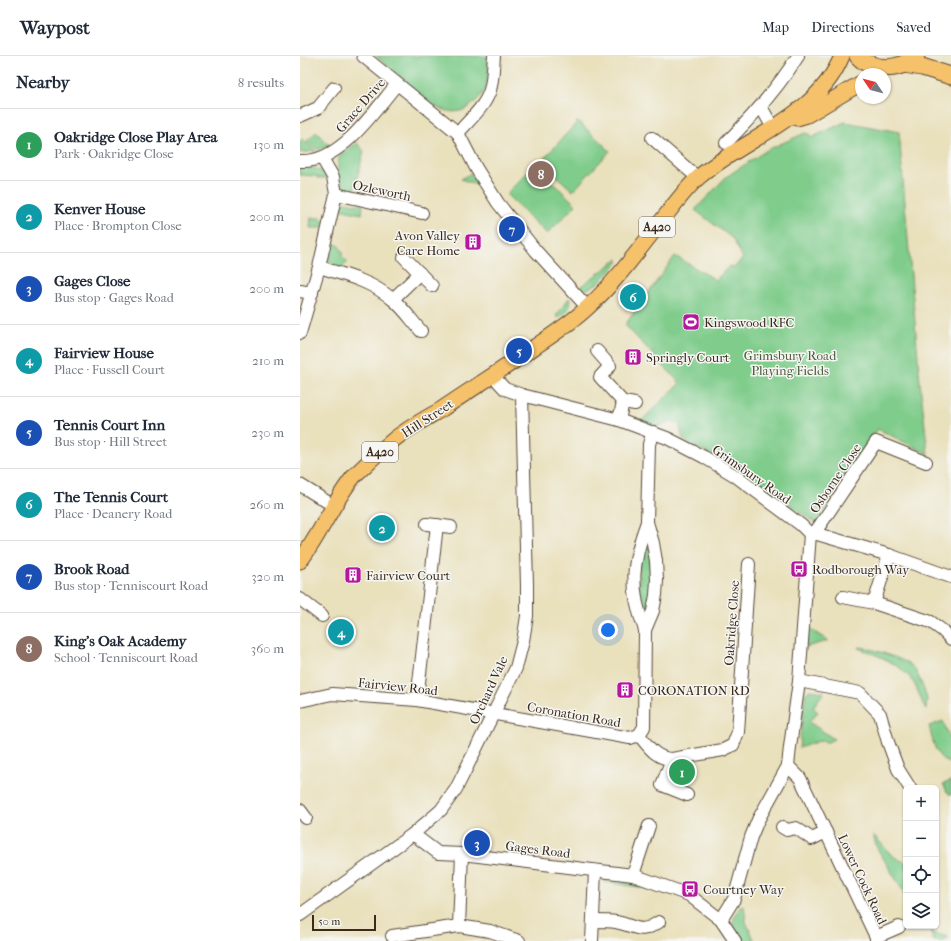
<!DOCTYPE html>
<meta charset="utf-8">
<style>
:root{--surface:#fff;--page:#f6f6f7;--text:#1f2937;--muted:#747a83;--line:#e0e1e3;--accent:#b5179e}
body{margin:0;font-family:"IM FELL French Canon",serif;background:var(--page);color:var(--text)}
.controls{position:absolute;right:12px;bottom:12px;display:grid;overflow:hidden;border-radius:6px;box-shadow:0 1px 3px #0004}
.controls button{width:36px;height:36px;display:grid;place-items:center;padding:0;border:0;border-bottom:1px solid var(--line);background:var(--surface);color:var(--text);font:20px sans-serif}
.compass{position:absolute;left:555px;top:12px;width:36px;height:36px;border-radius:50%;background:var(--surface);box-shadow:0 1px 3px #0004;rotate:305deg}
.scale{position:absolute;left:12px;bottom:10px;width:64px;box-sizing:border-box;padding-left:4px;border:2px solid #3b2a1e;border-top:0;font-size:11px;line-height:14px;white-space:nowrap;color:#3b2a1e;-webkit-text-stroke:3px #f6f6f2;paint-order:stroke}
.you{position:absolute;left:308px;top:574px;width:14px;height:14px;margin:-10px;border:3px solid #fff;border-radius:50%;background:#1a73e8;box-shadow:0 0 0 6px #1a73e833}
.badge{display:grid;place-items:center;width:26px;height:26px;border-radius:50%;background:var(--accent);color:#fff;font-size:13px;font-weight:700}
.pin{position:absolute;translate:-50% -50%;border:2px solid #fff;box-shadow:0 1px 4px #0006}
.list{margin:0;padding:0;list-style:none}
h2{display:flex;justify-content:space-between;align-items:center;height:52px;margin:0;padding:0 16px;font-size:17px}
h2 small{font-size:13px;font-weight:400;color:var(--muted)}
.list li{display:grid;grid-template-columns:26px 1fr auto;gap:12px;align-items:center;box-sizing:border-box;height:72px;padding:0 16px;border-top:1px solid var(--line)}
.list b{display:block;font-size:15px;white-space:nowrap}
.list p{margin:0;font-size:13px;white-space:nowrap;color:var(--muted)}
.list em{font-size:13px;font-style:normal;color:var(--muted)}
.icon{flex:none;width:22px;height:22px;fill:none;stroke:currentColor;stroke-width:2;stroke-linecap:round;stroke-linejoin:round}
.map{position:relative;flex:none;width:651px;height:885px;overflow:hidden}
header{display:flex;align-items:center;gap:24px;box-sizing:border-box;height:56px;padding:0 20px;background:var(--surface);border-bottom:1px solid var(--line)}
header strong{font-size:19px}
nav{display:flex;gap:22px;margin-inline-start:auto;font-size:14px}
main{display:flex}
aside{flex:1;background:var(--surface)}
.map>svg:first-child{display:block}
.green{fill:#7fcc8b;stroke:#5d7b54}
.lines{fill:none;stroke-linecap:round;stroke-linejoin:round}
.minor-casing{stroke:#554536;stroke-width:14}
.major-casing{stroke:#554536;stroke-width:17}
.highway-casing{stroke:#554536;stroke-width:19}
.minor{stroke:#fff;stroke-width:12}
.major{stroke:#f5c16b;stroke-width:15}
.highway{stroke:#f5c16b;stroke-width:17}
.labels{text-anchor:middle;stroke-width:3;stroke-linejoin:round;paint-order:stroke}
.shield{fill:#f6f6f2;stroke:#73675e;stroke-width:1}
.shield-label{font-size:12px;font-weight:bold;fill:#3b2a1e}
.street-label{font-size:13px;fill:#3b2a1e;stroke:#f6f6f2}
.poi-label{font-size:13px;fill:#3b2a1e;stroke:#f6f6f2;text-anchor:start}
.park-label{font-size:13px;fill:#4f5b3f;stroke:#f6f6f2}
</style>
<header>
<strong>Waypost</strong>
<nav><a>Map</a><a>Directions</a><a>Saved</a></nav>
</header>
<main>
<aside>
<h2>Nearby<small>8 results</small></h2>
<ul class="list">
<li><span class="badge" style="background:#2e9e5b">1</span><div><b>Oakridge Close Play Area</b><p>Park · Oakridge Close</p></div><em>130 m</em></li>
<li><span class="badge" style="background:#0f9aa8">2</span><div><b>Kenver House</b><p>Place · Brompton Close</p></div><em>200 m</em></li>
<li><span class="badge" style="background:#1a4fb4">3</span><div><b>Gages Close</b><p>Bus stop · Gages Road</p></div><em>200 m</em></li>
<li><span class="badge" style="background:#0f9aa8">4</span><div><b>Fairview House</b><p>Place · Fussell Court</p></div><em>210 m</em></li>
<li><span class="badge" style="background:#1a4fb4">5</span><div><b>Tennis Court Inn</b><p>Bus stop · Hill Street</p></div><em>230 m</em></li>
<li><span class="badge" style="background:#0f9aa8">6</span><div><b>The Tennis Court</b><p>Place · Deanery Road</p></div><em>260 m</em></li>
<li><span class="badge" style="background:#1a4fb4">7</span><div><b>Brook Road</b><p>Bus stop · Tenniscourt Road</p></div><em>320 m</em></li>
<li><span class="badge" style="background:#8d6e63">8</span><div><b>King's Oak Academy</b><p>School · Tenniscourt Road</p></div><em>360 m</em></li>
</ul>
</aside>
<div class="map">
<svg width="651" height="885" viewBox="0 0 651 885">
<rect width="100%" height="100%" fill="#f6f6f2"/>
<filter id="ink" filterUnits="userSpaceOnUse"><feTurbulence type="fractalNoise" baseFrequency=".025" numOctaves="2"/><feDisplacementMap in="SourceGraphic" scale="8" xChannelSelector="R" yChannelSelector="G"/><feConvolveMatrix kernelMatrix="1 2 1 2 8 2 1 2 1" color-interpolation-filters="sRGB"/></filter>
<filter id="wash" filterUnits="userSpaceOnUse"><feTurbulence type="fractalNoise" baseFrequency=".012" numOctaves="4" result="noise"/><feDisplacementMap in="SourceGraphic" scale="16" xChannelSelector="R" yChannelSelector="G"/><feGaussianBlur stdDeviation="0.9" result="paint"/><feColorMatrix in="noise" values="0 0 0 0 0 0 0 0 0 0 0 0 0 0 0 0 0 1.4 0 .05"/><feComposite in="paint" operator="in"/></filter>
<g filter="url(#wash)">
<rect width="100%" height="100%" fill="#e9e0bc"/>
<g class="green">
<path d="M76,0h112c0,9 1,22 -2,31 -2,6 -7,11 -11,15 -14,13 -26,12 -42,3z"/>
<polygon points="278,65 310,95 273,135 241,106"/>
<polygon points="545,66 599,76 620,326 628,398 578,373 546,418 517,468 436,412 383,384 379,368 370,365 357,371 341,365 380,327 325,269 375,200 416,224 429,210 434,211 443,202 432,182 395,154 426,121 467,94 505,77 509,78 511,82"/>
<polygon points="16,76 29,89 18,94 7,85"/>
<polygon points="2,83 16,95 0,97 0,86"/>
<path d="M57,87l7,8 -11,43c-16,-5 -18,-26 -13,-39z"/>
<polygon points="235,109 276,149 247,178 206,138"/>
<polygon points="10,110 23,116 27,122 17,122 17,120 0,119 0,111"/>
<polygon points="171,117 179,130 161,123"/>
<polygon points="45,146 63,149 62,158 39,153 41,148"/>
<polygon points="11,162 22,162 24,164 22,172 10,172"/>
<path d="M31,185l8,5v1l4,6 -2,2 7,7 -8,8c-15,-9 -13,-13 -9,-29z"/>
<path d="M318,203v4c-9,9 -27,32 -41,26z"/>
<polygon points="269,242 270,243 270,248 268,254 259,262 256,260"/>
<polygon points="345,487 347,487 350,492 352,543 347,556 345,556 339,539 339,508"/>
<polygon points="508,572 527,584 527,585 506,591"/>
<path d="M560,591c11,1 48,13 54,21 4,6 12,25 13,32 0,3 -1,6 -1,9 -4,-4 -7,-17 -11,-24 -12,-21 -36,-29 -57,-37z"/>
<polygon points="510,634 524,636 513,651 518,656 509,666 534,683 528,686 519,685 499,692 505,638"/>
<path d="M643,665l8,21v21c-16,-3 -18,-23 -22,-37z"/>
<polygon points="396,704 385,733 373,729 371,723 375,708"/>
<polygon points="651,725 651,739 647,736 643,728"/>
<path d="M573,779c11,9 16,23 33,27v34l-29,-48z"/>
<polygon points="313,822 336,825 365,835 304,826 307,824"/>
<path d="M444,849l2,17 9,19h-10c-3,-4 -9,-9 -11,-13 -3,-9 4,-19 10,-23z"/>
<polygon points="630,876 648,881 645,885 634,885"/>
</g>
</g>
<g filter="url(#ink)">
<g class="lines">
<g class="minor-casing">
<g id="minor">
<polyline points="63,0 158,77 176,112 198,147 236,195 288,252"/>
<polyline points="460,52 464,56 473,72"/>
<polyline points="0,60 18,52 34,32"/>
<path d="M158,77c11,-13 27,-26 32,-43 3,-10 3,-23 4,-34"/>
<polyline points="352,82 398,122"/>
<path d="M426,87c27,-27 52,-55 72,-87"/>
<path d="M0,105c40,3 74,-50 97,-77"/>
<polyline points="36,138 122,157"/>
<polyline points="104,201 132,230"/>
<path d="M19,211c26,8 52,14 73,32 11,8 20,22 29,32"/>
<polyline points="0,235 12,237"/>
<polyline points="93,243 120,217"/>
<polyline points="0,277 19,211 36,138 33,121 22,102"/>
<polyline points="297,295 310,310 300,321 323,346 319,364"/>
<polyline points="193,320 205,333 222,339 319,364 367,382 404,401 434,419 501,469 510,478 517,478 589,499 651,521"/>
<polyline points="323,346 335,348"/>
<polyline points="0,429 34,450"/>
<polyline points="127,468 151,471"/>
<polyline points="514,478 576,386 626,406"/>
<polyline points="543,541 574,547 631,566 643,575 651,583"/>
<polyline points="0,543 22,560"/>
<polyline points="574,547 589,499"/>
<path d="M345,574c-16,-41 -13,-68 2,-108"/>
<polyline points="499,625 560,637 580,658 588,686 598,713 610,732"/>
<polyline points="117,644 137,469"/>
<polyline points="0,645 32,638 117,644 330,682 339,679 344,671 345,574 353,555 356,539 357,524 356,505 353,487 347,466 349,388 353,376"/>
<path d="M339,679c9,11 17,24 33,24l51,-9 10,-5 5,-13 11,-168"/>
<polyline points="372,703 362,729 387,739"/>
<polyline points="488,710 500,722 576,881 576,885"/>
<polyline points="0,754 6,762"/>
<polyline points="482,771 487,774 496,772 512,783 526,776"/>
<polyline points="113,778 138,797 162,798 333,819 389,839 421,864 435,885"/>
<polyline points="333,819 349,770"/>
<polyline points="0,859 113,778 141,754 156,733 216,612 223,585 227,560 227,529 222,339"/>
<polyline points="421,864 434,843 451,781 458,764 488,710 490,691 499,625 510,478"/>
<path d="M293,865c8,0 16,0 23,1 21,4 23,13 43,0"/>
<polyline points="159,870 190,875 219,885"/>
<polyline points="92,880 159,870 162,798"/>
<polyline points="576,881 599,871"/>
<polyline points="292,885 295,815"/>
</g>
</g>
<g class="major-casing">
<g id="major">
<polyline points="497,62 507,59 561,27"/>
<path d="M0,505c21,-27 33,-60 55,-86 11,-11 24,-23 36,-33 15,-13 34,-23 51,-33 31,-21 63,-41 94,-63 18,-12 36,-24 51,-38 29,-26 52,-59 76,-89 11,-14 23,-31 37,-43 47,-39 117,-59 142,-120"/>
</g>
</g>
<g class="highway-casing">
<g id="highway">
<path d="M558,0c15,16 42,15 58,0"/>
<polyline points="604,8 622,11 651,20"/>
</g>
</g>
<use href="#minor" class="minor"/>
<use href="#major" class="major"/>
<use href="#highway" class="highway"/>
</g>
</g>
<defs>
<g id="building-square" transform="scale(0.9)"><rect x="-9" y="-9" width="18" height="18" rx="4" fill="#b5179e" stroke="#f6f6f2"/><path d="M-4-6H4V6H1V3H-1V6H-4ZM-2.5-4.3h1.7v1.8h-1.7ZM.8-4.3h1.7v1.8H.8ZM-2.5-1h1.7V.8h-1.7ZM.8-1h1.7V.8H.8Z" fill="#fff"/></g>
<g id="stadium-square" transform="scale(0.9)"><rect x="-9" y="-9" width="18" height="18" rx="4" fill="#b5179e" stroke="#f6f6f2"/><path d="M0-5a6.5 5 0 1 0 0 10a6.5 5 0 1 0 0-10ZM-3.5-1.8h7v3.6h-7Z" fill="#fff"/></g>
<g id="bus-square" transform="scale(0.9)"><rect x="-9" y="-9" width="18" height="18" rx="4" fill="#b5179e" stroke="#f6f6f2"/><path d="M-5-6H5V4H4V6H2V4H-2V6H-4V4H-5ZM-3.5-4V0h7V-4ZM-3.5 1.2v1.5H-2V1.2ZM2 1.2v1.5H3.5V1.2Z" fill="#fff"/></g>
</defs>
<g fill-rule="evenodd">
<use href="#building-square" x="173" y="186"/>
<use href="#stadium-square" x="391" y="266"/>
<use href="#building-square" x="333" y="301"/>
<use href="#bus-square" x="499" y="513"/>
<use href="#building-square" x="53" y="519"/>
<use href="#building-square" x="325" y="634"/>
<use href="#bus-square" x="390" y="833"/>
</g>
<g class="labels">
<g class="shield">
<rect x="339" y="161" width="36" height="20" rx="3"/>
<rect x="62" y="386" width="36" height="20" rx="3"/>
</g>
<g class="shield-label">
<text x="357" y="175">A420</text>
<text x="80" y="400">A420</text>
</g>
<g class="street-label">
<text transform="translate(60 49) rotate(-49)" y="5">Grace Drive</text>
<text transform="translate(82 134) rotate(12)" y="5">Ozleworth</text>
<text transform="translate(127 362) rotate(-33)" y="5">Hill Street</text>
<text transform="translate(452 418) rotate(35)" y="5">Grimsbury Road</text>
<text transform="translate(535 422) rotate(-56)" y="5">Osborne Close</text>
<text transform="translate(431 567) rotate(-86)" y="5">Oakridge Close</text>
<text transform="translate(98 630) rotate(6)" y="5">Fairview Road</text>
<text transform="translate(188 634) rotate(-65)" y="5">Orchard Vale</text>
<text transform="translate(274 658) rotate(10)" y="5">Coronation Road</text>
<text transform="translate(238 793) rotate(7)" y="5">Gages Road</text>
<text transform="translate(563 823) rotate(65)" y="5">Lower Cock Road</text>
</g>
<g class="poi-label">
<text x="160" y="184" text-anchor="end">Avon Valley<tspan x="160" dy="15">Care Home</tspan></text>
<text x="404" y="271">Kingswood RFC</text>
<text x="346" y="306">Springly Court</text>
<text x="512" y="518">Rodborough Way</text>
<text x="66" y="524">Fairview Court</text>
<text x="338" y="639">CORONATION RD</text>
<text x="403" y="838">Courtney Way</text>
</g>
<g class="park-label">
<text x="490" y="304">Grimsbury Road<tspan x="490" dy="15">Playing Fields</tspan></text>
</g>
</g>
</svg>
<div class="controls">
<button>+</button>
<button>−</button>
<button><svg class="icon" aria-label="locate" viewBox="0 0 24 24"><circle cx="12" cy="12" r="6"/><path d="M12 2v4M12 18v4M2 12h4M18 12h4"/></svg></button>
<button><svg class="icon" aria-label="layers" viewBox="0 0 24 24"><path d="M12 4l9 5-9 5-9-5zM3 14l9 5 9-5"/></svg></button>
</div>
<svg class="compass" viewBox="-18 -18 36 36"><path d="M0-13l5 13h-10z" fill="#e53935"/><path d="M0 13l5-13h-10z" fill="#747a83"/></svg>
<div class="scale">50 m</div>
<div class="you"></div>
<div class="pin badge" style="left:382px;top:716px;background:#2e9e5b">1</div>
<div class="pin badge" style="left:82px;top:472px;background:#0f9aa8">2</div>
<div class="pin badge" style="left:177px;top:787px;background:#1a4fb4">3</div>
<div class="pin badge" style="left:41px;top:576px;background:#0f9aa8">4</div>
<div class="pin badge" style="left:219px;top:295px;background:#1a4fb4">5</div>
<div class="pin badge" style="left:333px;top:241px;background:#0f9aa8">6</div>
<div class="pin badge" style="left:212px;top:173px;background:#1a4fb4">7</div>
<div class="pin badge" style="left:241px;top:118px;background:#8d6e63">8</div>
</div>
</main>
